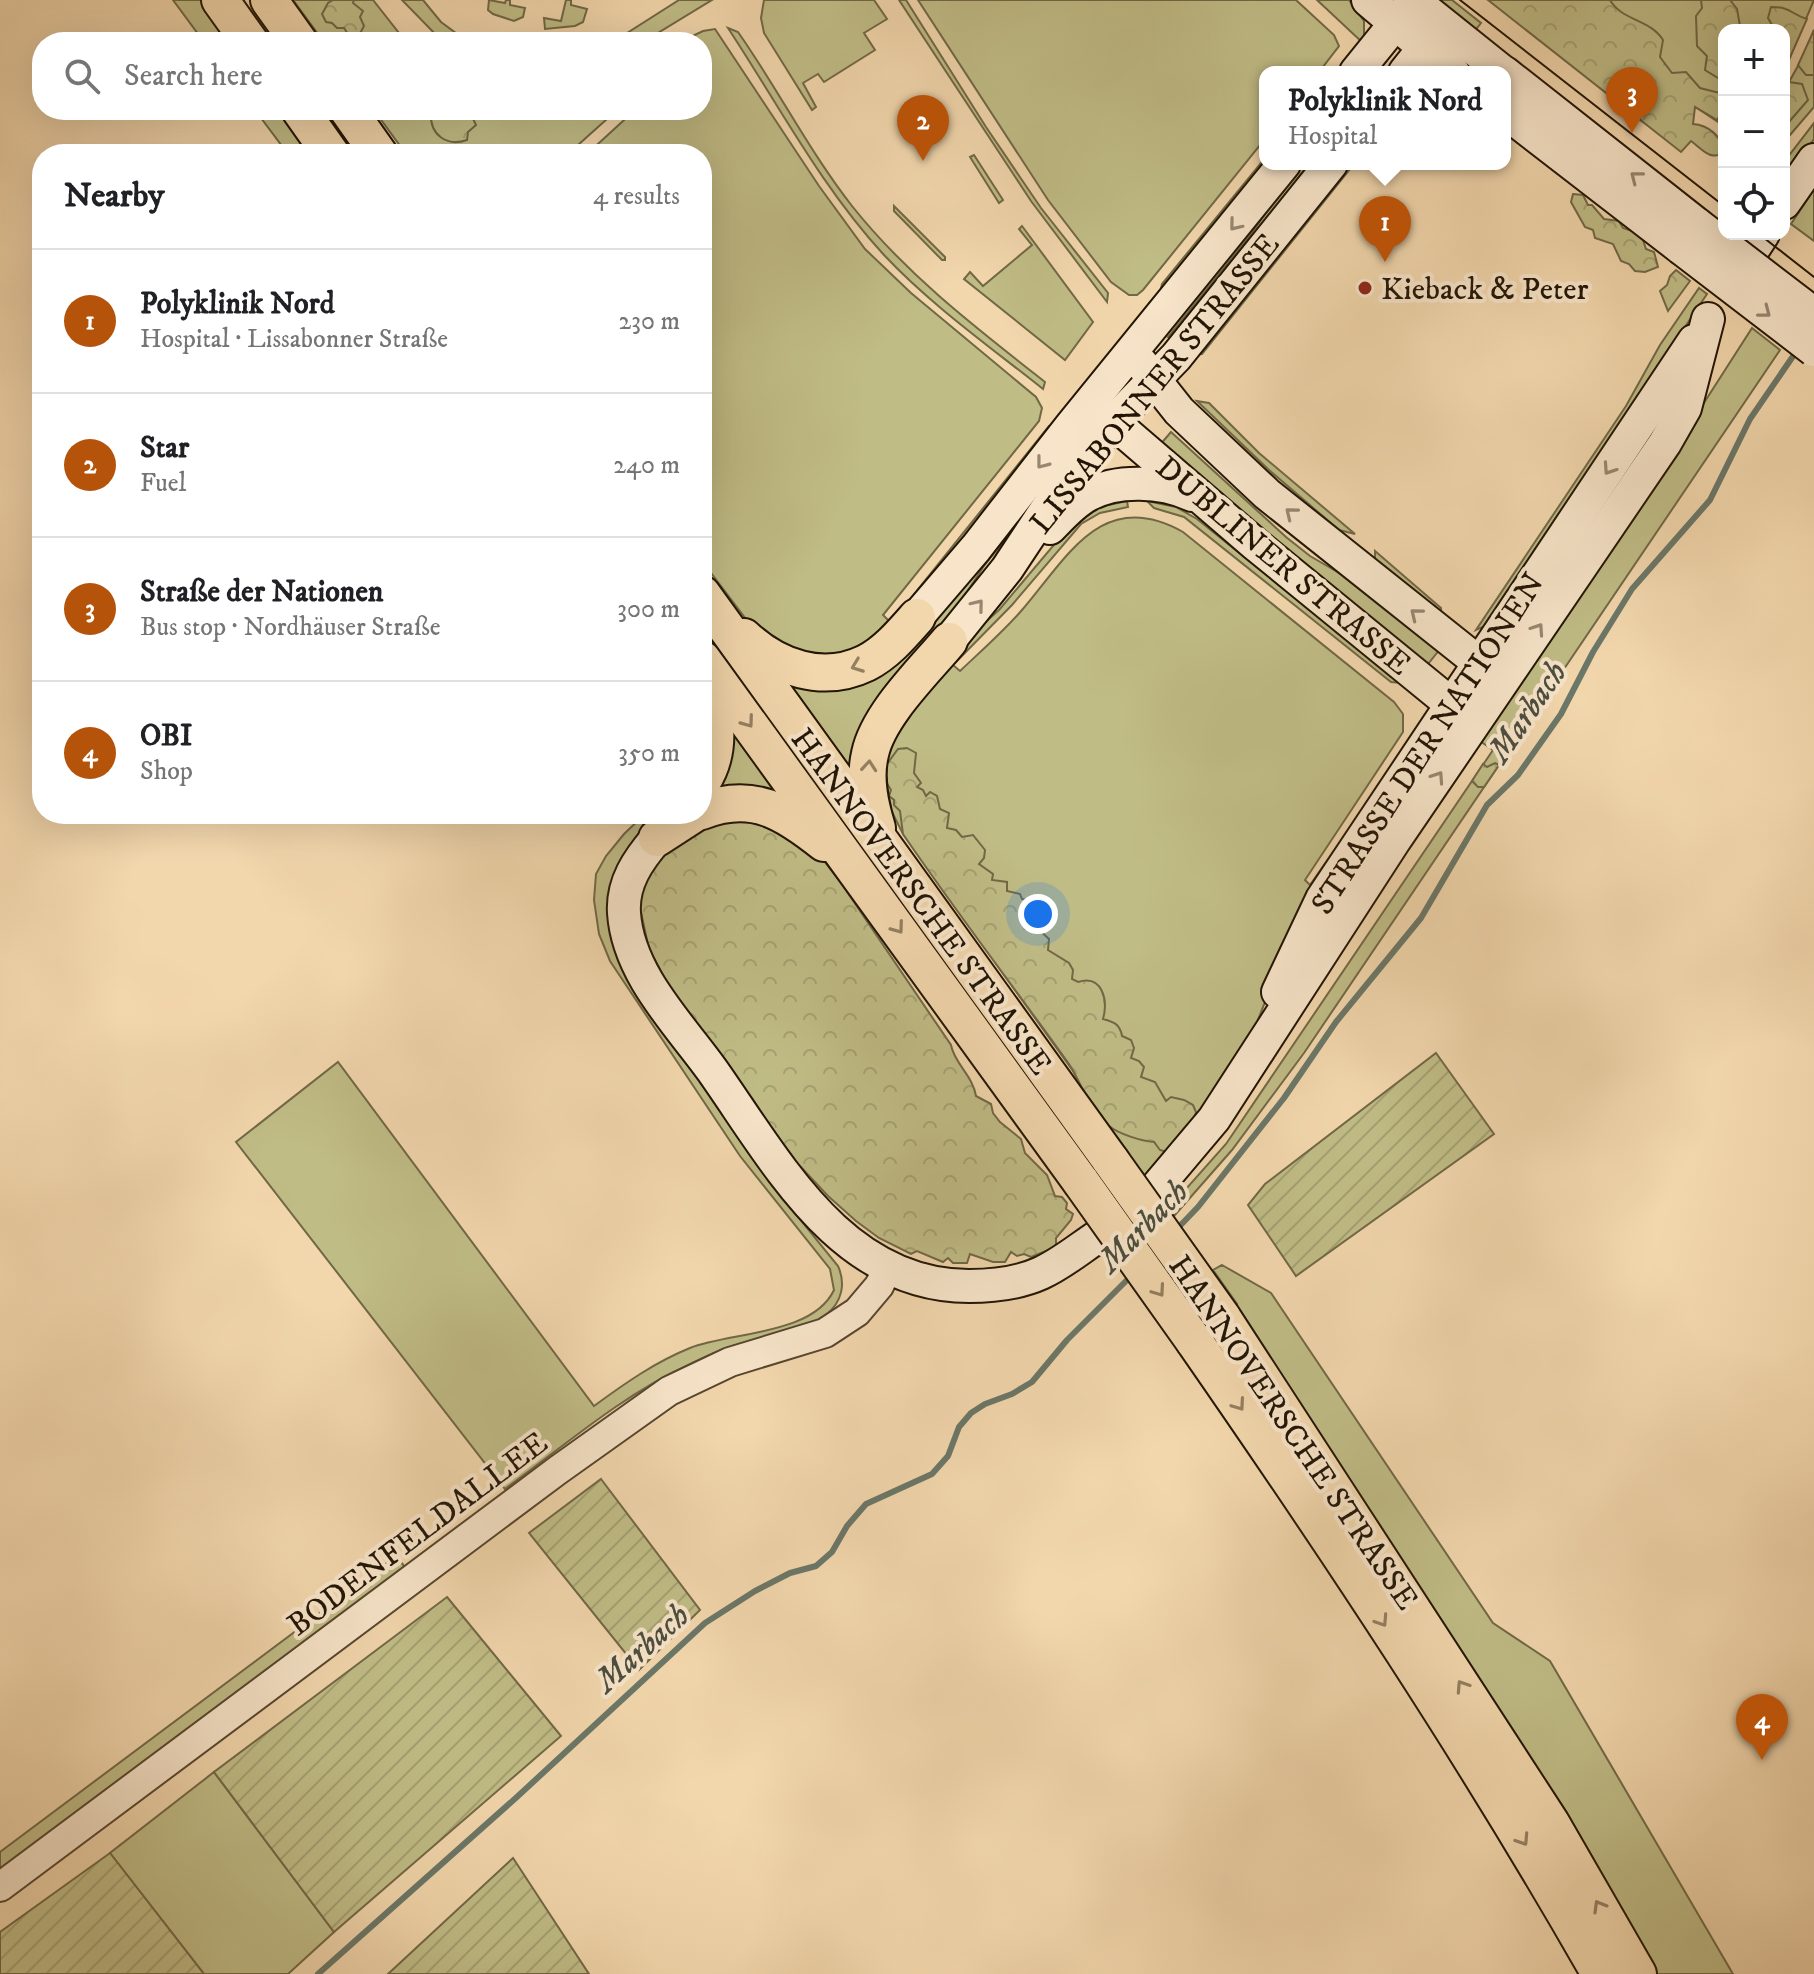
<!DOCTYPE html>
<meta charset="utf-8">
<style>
:root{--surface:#fff;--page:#f2f2f2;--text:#202124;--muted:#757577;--line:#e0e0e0;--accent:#b45309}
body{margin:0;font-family:"IM FELL DW Pica",serif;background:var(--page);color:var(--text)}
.controls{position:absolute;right:24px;top:24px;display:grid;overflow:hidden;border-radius:16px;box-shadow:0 8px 32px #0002}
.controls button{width:72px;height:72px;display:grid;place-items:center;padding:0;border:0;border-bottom:2px solid var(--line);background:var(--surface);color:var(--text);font:40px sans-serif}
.you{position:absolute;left:1038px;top:914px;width:28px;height:28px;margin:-20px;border:6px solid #fff;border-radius:50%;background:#1a73e8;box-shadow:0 0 0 12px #1a73e833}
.badge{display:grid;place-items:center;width:52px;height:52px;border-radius:50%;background:var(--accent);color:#fff;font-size:26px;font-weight:700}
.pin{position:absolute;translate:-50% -66px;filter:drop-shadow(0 2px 4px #0008)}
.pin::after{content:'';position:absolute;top:42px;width:28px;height:24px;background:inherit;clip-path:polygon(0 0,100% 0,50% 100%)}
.popup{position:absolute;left:1259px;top:66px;width:252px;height:104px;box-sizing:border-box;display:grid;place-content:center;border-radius:16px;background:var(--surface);filter:drop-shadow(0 2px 6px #0005);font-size:26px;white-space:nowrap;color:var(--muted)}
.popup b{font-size:30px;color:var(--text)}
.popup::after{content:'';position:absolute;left:50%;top:100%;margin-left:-16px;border:16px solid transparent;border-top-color:var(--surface)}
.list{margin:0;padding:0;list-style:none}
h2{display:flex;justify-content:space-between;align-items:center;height:104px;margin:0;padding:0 32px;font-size:34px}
h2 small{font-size:26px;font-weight:400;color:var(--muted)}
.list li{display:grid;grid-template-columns:52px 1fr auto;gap:24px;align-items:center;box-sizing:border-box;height:144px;padding:0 32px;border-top:2px solid var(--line)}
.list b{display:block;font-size:30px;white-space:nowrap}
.list p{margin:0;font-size:26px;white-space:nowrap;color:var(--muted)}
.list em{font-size:26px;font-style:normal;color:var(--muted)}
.icon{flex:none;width:44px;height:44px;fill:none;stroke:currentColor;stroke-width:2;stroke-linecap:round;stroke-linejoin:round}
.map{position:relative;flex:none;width:1814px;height:1974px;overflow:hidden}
.search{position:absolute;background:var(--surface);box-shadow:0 8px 32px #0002;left:32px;top:32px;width:680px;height:88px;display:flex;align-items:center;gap:20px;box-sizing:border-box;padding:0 28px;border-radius:32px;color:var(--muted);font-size:30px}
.panel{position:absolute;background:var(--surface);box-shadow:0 8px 32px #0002;left:32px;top:144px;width:680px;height:680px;border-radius:32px}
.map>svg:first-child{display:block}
.green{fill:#c0bc86;stroke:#716846;stroke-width:2}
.forest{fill:url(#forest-crowns);stroke:#716846;stroke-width:2}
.garden{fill:url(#garden-furrows);stroke:#716846;stroke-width:2}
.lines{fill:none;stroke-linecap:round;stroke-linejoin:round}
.stream{stroke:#6b7768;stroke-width:6}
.tertiary-casing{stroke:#56452f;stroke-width:32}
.secondary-casing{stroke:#221505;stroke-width:36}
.trunk-casing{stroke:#221505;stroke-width:40}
.tertiary{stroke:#f7e4c9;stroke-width:28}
.secondary{stroke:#f7e4c9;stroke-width:32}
.trunk{stroke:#f2d6ac;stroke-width:36}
.tram{stroke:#221505;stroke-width:2}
.secondary-bridge-casing{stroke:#221505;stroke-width:36;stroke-linecap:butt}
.trunk-bridge-casing{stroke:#221505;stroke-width:40;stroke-linecap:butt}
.secondary-bridge{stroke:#f7e4c9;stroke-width:32}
.trunk-bridge{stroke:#f2d6ac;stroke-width:36}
.oneway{stroke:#978771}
.oneway2{stroke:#947f61}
.poi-dot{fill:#8f2418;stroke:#f7e4c9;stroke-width:3}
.labels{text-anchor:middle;stroke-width:8;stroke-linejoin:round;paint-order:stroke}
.poi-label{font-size:32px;fill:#221505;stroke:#f7e4c9;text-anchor:start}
.street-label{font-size:32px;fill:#221505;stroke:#f7e4c9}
.water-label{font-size:34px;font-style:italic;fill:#4c4e3f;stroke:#f7e4c9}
</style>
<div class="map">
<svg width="1814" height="1974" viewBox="0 0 1814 1974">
<defs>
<pattern id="forest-crowns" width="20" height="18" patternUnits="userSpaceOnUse" patternTransform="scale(2)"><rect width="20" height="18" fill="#c0bc86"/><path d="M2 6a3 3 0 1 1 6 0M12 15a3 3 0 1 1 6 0" fill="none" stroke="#a5a172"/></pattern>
<pattern id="garden-furrows" width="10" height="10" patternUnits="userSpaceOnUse" patternTransform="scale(2)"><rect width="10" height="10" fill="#c0bc86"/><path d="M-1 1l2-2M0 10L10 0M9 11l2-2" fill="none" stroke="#a5a172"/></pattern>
</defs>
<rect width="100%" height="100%" fill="#f2d6ac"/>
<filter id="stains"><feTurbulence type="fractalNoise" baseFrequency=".0025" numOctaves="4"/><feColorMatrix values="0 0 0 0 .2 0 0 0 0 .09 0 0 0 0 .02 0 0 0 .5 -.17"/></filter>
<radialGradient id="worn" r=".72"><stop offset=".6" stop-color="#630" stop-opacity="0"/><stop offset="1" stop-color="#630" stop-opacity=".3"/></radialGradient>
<g class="green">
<polygon points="173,0 204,0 235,42 204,42"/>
<polygon points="293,0 373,0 406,42 324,42"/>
<polygon points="402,0 423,0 441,22 468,42 443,42"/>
<polygon points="489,0 505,3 506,0 510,0 510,5 525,8 523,17 514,21 493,14 488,10"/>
<polygon points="566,0 571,0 571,5 587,9 583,22 575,26 545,29 544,18 561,21"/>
<polygon points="679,0 712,0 643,42 613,42"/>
<polygon points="764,0 874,0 887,19 864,33 875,50 824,82 818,74 803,83 816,107 812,110 764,33 761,18"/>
<polygon points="899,0 906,0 986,127 1041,208 1108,293 1107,302 1031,201"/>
<polygon points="918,0 1296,0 1334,35 1339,46 1319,72 1265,72 1265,139 1143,290 1137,295 1129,295 1111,282 1048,200"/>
<polygon points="1317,0 1349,0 1364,21 1364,44"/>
<polygon points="1430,0 1452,0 1481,23 1473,33"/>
<polygon points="1559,0 1814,0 1784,71 1784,30 1724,30 1724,126 1694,106"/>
<path d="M728,28l10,4c40,57 71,119 114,174 55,69 123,121 193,176l-2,7c-54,-43 -112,-84 -159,-134 -62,-67 -106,-151 -156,-227z"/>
<polygon points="715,29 819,186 865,249 911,293 1036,397 1042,408 1039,421 883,615 891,623 1049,426 1057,426 879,643 808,663 749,623 702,561 702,154 587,154 635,110 702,110 702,42 680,42 703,31"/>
<polygon points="1814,30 1814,107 1784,142 1784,91 1804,55"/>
<polygon points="255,110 284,110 315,154 288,154"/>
<polygon points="374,110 617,110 568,154 406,154"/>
<polygon points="1814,123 1814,139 1784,181 1784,162"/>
<polygon points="974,155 1003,200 999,203 970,157"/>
<polygon points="1265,158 1265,164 1158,301 1162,284"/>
<polygon points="1300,164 1318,164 1175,342 1168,337 1249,237"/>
<polygon points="1346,164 1354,164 1202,354 1192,355"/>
<polygon points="1814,181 1814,241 1791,224 1811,194 1809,189"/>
<polygon points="894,206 945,257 945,260 942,260 894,211"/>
<polygon points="1022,226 1093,322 1065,360 964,279 970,272 983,286 1032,245 1019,229"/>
<polygon points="1699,288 1707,294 1485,626 1476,630 1626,406 1660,345"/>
<polygon points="1752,328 1780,350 1304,1053 1232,1150 1174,1216 1169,1208 1226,1144 1493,750 1477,739 1684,434"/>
<polygon points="1197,401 1209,403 1259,453 1355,534 1339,530 1269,470"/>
<path d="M1171,432l115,105 24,19 43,25 87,68 -12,15c-89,-73 -180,-144 -269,-218z"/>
<polygon points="1080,446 984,566 851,768 792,689 792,684 830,682"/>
<path d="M1127,501l1,6 -28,6 -19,11 -69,81 -59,60 7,6c21,-20 43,-39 62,-61 45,-52 80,-124 161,-78l211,170 9,12v18l-98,148 5,5 99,-142 -135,236 -20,51 -30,54 -77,94 -40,-47 -34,-60 -170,-237 -19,-38 1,-50 87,-112 27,-24 75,-89 25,-14z"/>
<polygon points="1147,501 1176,507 1197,519 1401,683 1391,682 1184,517 1154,508"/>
<polygon points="1375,551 1441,608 1442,623 1375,566"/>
<polygon points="702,621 1100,1169 1092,1175 702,638"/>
<polygon points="730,722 788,800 727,795 714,783"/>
<path d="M645,814h17l-38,42 -12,28 131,252 29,49 66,81c8,18 4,36 -12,49 -27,19 -62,21 -93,31 -15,4 -30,12 -45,19 -67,31 -124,81 -183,124l-269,-347 102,-80 256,344c30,-22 61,-44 96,-58 41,-16 123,-13 144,-58l-4,-21 -90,-113 -130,-195 -11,-27 -5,-34 2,-26 10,-18 18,-22z"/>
<polygon points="1222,1265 1271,1293 1493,1623 1550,1661 1733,1974 1654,1974 1232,1309 1237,1304 1213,1270"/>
<polygon points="396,1556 405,1567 0,1870 0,1852"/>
<polygon points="214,1772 334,1932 288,1974 204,1974 110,1853"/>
</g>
<g class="forest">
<polygon points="333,0 354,0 353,3 363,11 360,17 364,26 356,41 352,40 344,28 337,28 332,23 326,22 322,14 328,3"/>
<path d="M1488,0h122c12,21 40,19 53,40l-3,17 12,16 14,-1 14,16 20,5c7,11 3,17 -3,27l-22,-13 -2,17c15,1 29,12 31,28 -13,10 -22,-3 -33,-11l-10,11z"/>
<polygon points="1701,0 1730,0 1737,9 1740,26 1735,30 1724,30 1724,41 1719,48 1724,57 1723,81 1705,70 1707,56 1697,46 1696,16 1702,8"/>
<path d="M1771,7c21,0 19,7 36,12l-23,52v-41h-9l-7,-12z"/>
<polygon points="1814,30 1814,75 1806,75 1798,65"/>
<polygon points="1789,82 1802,84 1808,100 1788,123 1784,124 1784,91"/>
<path d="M435,110h34l7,15 -8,7 -1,8c-20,7 -37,-5 -36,-26z"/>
<polygon points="1573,194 1583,195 1588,205 1592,205 1604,219 1619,221 1623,228 1641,234 1646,249 1654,252 1658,267 1645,272 1635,271 1629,264 1621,261 1613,244 1595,238 1593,230 1585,227 1571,202"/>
<polygon points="1676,270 1690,281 1668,311 1660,291 1667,285 1670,276"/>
<path d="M907,748l9,5 -2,20 7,10 -4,4 6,3 3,6 4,-4 7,4 3,13 9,4 -2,15 9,2 6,7 11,-2 12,15 -1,8 -5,6 14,10 -1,6 15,2v9l13,3 2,5 10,2 5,5 -1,10 4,5 -3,7 12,11 -1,11 21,13 4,7 -1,9 6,3c25,-8 30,19 25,37 11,3 17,5 19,17l9,4 3,8 -3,10 8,3 5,6 -3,10 14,5 11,19 5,-4 13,3 9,5 3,7 -2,8 -27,32 -7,-2 -6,-8c-13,-1 -35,-8 -45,-16 -20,-14 -27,-43 -40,-62 -55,-77 -113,-152 -166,-230l-3,-23 -6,-6v-5l-5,-4 2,-6 -7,-12 3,-14 11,-15z"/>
<polygon points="1495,763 1499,765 1484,787 1478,787 1472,781 1483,764 1487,767"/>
<path d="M749,816l61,27 31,40 110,162c3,18 22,31 25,51l15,8 2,9 7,9 21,17 4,14 22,22 8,21 7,1 5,6 -1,6 7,5 -2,6 -15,18v9l-25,10 -7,-3 -7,2 -6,-4 -6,10h-12l-23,-8 -3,9h-14l-5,-5 -5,4 -26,-11 -6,3 -32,-16 -23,-17 -28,-25 -29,-31 -85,-114 -45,-64 -20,-38 -10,-46 2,-11 15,-33 39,-32z"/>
</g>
<g class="garden">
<polygon points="1436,1053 1494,1134 1296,1276 1248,1205 1265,1184"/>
<polygon points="601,1479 700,1610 639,1670 529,1533"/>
<polygon points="447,1597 561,1736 334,1932 214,1772"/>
<polygon points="110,1853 204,1974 0,1974 0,1932"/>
<polygon points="513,1858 589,1974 388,1974"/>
</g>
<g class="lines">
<g class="stream">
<polyline points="1175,1231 1198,1207 1284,1098 1336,1022 1421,918 1487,805 1518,775 1561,714 1593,652 1632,589 1710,500 1750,419 1798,349"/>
<polyline points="318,1974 518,1796 705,1623 755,1591 790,1573 816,1566 832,1552 847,1526 866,1504 932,1474 948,1456 959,1427 971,1413 985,1404 1012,1394 1032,1382 1067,1340 1134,1273"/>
</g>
<g class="tertiary-casing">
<polyline id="tertiary" points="0,1887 558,1470 669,1391 730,1362 825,1333 857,1312 879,1286 888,1268"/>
</g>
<g class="secondary-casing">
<g id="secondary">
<polyline points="1368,0 1453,72"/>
<polyline points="1413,0 1503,72"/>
<polyline points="1356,72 1407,9"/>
<polyline points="1405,72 1436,33"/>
<polyline points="1505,73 1698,225"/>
<polyline points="1505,112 1681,248"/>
<polyline points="1784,203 1814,160"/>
<polyline points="1730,285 1763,234"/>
<polyline points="1141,363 1179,411 1267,494 1478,662 1489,672 1492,678"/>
<polyline points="1099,410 1255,544 1451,704 1469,709"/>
<path d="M1050,528c12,-12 23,-25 38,-33 29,-16 74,-14 104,0"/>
<polyline points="917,617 976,548 1071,426 1284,164"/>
<polyline points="949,641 1007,569 1054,498 1086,455 1113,422 1176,357 1331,164"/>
<path d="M657,838c-19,22 -35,45 -33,75 4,61 55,111 88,157 65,92 129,216 257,216 24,0 50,-3 72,-13 20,-9 38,-24 56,-36"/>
<polyline points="1278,992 1322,899 1694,341"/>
<polyline points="1155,1189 1214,1119 1394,841 1665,443 1685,408 1708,319"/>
</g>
</g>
<g class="trunk-casing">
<g id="trunk">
<polyline points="220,0 250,42"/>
<polyline points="269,0 299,42"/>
<polyline points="300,110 331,154"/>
<polyline points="348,110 379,154"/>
<polyline points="702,594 1111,1161"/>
<path d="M744,637c33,31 79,47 122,26 20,-10 36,-29 51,-46"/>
<polyline points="702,659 1081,1182"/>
<path d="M702,674c13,36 22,74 0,108"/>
<path d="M702,811c51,-20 83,1 122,32"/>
<path d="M877,828c-7,-23 -13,-49 -7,-74 8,-39 54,-83 79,-113"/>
<polyline points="657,838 694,814"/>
<polyline points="1222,1317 1551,1823 1638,1974"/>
<path d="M1194,1341c143,206 282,415 406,633"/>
</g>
</g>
<use href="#tertiary" class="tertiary"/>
<use href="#secondary" class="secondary"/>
<use href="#trunk" class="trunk"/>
<g class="tram">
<polyline points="1460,0 1724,206"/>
<polyline points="1759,234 1814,277"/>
</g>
<g class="secondary-bridge-casing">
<g id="secondary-bridge">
<polyline points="1698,225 1814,314"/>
<polyline points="1681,248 1814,350"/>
</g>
</g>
<g class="trunk-bridge-casing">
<g id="trunk-bridge">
<polyline points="1111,1161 1222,1317"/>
<polyline points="1081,1182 1194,1341"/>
</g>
</g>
<use href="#secondary-bridge" class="secondary-bridge"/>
<use href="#trunk-bridge" class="trunk-bridge"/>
</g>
<defs><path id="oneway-chevron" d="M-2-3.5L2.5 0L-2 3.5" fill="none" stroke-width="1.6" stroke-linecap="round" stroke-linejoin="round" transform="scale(2)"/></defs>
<g class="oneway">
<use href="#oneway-chevron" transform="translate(1636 177) rotate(-142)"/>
<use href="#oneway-chevron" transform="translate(1235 225) rotate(129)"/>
<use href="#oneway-chevron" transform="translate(1765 312) rotate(38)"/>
<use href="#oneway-chevron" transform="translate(1042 463) rotate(128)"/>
<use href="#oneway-chevron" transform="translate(1609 469) rotate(124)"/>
<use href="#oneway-chevron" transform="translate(1291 513) rotate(-141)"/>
<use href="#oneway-chevron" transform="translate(978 605) rotate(-51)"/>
<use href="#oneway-chevron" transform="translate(1416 614) rotate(-141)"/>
<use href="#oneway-chevron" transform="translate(1538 629) rotate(-56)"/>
<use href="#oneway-chevron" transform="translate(1438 777) rotate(-56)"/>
</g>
<g class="oneway2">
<use href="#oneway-chevron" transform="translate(857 666) rotate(159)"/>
<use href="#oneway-chevron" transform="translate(748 722) rotate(54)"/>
<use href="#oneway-chevron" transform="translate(869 766) rotate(-85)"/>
<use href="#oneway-chevron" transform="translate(898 928) rotate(54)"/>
<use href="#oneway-chevron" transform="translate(1159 1291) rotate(55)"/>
<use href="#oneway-chevron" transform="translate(1239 1405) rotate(55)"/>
<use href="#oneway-chevron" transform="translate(1382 1621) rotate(57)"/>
<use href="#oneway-chevron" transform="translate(1462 1686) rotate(-123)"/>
<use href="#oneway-chevron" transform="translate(1523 1840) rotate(57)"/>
<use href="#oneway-chevron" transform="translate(1599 1906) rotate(-120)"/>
</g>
<circle class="poi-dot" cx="1365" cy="288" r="8"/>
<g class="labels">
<g class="poi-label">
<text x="1381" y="299">Kieback &amp; Peter</text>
</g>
<g class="street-label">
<text transform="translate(1154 383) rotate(-51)" y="11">LISSABONNER STRASSE</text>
<text transform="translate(1284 565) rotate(40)" y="11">DUBLINER STRASSE</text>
<text transform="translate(1427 743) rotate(-57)" y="11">STRASSE DER NATIONEN</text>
<text transform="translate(922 901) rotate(54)" y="11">HANNOVERSCHE STRASSE</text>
<text transform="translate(1294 1432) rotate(56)" y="11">HANNOVERSCHE STRASSE</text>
<text transform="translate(417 1533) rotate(-37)" y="11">BODENFELDALLEE</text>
</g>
<g class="water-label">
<text transform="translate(1526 711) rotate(-56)" y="12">Marbach</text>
<text transform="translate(1142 1225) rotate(-46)" y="12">Marbach</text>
<text transform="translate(641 1647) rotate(-42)" y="12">Marbach</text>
</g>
</g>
<rect width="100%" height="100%" filter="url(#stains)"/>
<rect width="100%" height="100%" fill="url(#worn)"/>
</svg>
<div class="controls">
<button>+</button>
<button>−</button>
<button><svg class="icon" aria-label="locate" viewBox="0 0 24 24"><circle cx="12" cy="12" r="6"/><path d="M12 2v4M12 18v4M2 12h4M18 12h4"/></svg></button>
</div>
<div class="you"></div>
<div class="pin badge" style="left:1385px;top:262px">1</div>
<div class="popup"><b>Polyklinik Nord</b>Hospital</div>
<div class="pin badge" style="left:923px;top:161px">2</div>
<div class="pin badge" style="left:1632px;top:133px">3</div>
<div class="pin badge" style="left:1762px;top:1760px">4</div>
<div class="search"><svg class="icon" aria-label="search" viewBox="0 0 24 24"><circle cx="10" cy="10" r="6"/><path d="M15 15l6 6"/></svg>Search here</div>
<section class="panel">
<h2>Nearby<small>4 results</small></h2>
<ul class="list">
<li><span class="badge">1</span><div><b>Polyklinik Nord</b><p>Hospital · Lissabonner Straße</p></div><em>230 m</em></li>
<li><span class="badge">2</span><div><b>Star</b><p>Fuel</p></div><em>240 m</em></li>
<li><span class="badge">3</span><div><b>Straße der Nationen</b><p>Bus stop · Nordhäuser Straße</p></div><em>300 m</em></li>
<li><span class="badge">4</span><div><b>OBI</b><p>Shop</p></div><em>350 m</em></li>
</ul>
</section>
</div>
